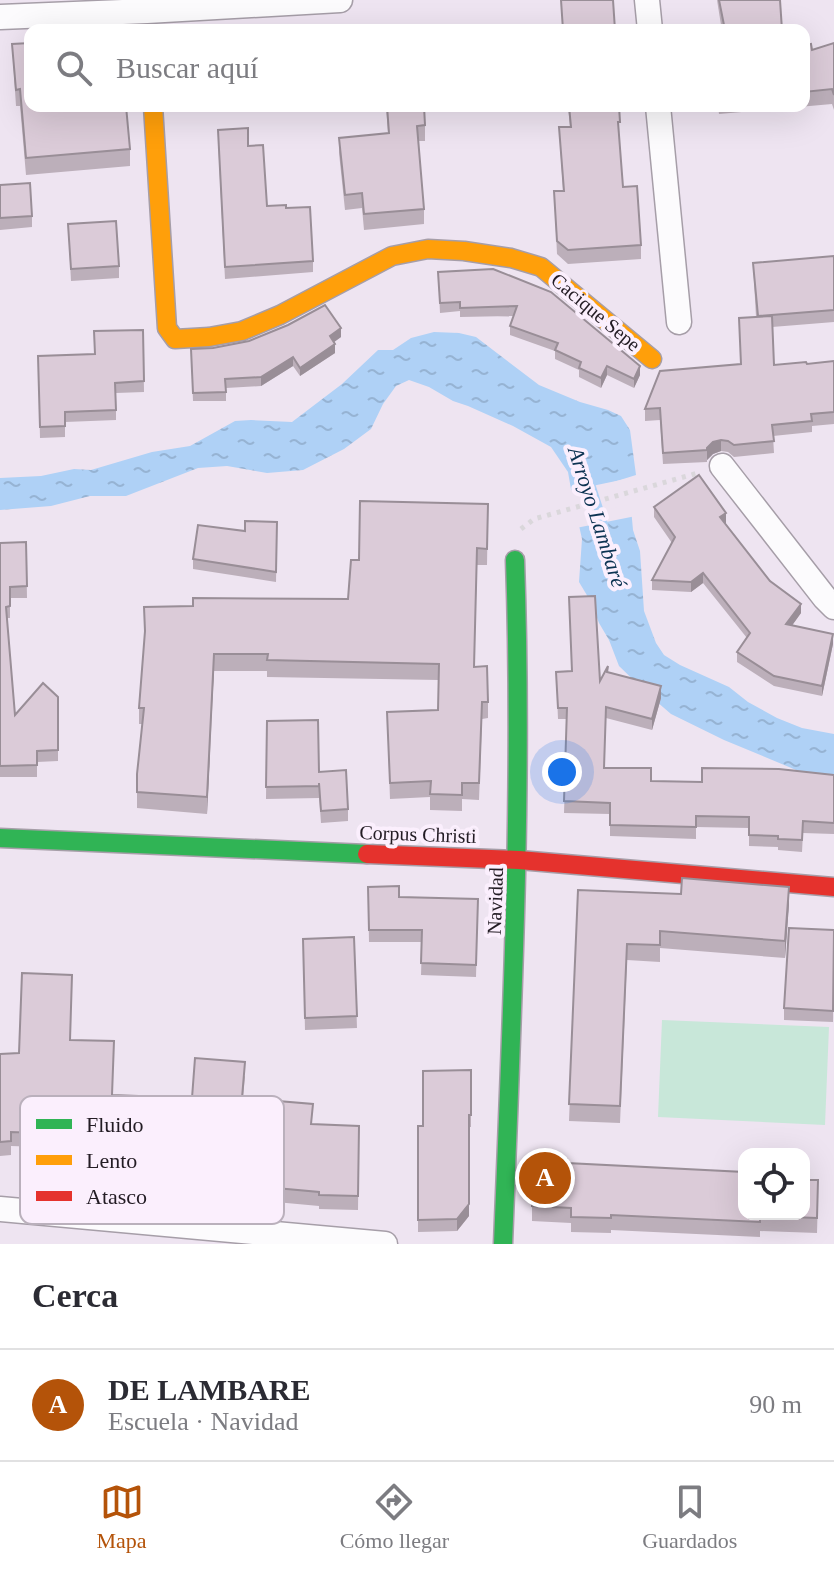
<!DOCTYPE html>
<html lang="es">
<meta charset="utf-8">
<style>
:root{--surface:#fff;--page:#f2f2f3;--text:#2b2b33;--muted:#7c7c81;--line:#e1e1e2;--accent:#b45309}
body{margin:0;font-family:"Times New Roman",serif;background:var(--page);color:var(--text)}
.controls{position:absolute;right:24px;bottom:24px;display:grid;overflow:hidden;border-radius:16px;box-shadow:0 8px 32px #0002}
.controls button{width:72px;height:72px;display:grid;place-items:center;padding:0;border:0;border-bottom:2px solid var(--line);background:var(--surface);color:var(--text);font:40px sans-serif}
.you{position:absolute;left:562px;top:772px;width:28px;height:28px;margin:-20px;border:6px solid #fff;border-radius:50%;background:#1a73e8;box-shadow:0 0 0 12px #1a73e833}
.badge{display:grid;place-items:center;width:52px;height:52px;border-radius:50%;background:var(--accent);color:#fff;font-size:26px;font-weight:700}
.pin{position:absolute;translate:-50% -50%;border:4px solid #fff;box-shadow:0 2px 8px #0006}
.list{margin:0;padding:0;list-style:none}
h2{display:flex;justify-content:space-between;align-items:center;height:104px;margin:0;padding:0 32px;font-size:34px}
h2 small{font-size:26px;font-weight:400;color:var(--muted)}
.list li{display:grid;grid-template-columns:52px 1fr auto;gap:24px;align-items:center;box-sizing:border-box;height:112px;padding:0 32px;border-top:2px solid var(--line)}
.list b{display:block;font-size:30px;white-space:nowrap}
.list p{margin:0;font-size:26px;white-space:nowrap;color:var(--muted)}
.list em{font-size:26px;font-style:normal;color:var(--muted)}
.icon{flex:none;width:44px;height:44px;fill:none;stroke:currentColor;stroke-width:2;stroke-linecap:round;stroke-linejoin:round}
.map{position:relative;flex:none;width:834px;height:1244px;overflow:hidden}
.search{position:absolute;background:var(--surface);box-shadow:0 8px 32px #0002;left:24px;right:24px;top:24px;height:88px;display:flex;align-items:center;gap:20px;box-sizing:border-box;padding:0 28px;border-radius:16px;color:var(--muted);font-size:30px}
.sheet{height:216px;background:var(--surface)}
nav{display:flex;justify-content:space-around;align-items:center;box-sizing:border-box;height:112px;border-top:2px solid var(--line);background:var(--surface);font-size:22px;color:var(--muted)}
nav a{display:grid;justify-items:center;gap:4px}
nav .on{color:var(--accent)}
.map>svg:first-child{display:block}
.garden{fill:#c8e7d9}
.water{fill:url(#water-ripples)}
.pier{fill:#eee4f1}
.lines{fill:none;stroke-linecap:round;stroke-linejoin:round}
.stream{stroke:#afd1f6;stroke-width:9}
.street-casing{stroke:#a69ea8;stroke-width:27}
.fast-casing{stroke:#a69ea8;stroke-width:21}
.slow-casing{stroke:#a69ea8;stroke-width:21}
.jam-casing{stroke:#a69ea8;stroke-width:21}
.path{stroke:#dad7db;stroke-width:5;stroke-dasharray:4 6;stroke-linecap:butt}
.street{stroke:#fcfbfd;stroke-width:24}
.fast{stroke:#30b455;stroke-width:18}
.slow{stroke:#ff9f0a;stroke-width:18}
.jam{stroke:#e5322d;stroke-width:18}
.wall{fill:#bcafba}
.shaded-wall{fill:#998e97}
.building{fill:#dbcbd8;stroke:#998e97;stroke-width:2}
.labels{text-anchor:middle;stroke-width:8;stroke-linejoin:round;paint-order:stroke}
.street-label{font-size:20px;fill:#231c24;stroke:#fbeffd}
.water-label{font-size:22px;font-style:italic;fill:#0c3352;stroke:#fbeffd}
.key{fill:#fbeffd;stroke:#bab0bc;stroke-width:2}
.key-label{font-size:22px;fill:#231c24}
</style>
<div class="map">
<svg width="834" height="1244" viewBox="0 0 834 1244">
<defs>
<pattern id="water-ripples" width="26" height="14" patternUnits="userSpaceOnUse" patternTransform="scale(2)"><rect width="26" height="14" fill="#afd1f6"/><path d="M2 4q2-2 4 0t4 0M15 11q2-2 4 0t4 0" fill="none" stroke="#96b3d3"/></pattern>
</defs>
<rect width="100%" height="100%" fill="#eee4f1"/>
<polygon class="garden" points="662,1020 829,1027 825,1125 658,1117"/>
<g class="water">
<polygon points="434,332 459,333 476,337 539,385 580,402 608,410 621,416 630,430 636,475 572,495 568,472 551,447 513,426 468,406 453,401 429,387 409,380 396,386 383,404 371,429 344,449 303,470 267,473 227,466 198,468 126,496 90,496 51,506 0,510 0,478 41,476 74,469 91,470 152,452 190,446 235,421 251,420 292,422 342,384 378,350 393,350 411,338"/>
<polygon points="631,508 633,530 640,551 644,611 656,643 664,655 680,665 729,687 748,702 777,718 802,728 834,734 834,781 824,782 789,767 724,740 671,714 649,695 619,666 609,640 599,623 591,602 579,582 582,539 578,521"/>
</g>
<g class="pier">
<polygon points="640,476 638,479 574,499 569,496 568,491"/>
<polygon points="631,504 635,507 636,516 576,528 574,521 576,517"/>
</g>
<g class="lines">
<polyline class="stream" points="589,479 604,526"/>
<g class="street-casing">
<g id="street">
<polyline points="647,0 650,30"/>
<polyline points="0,17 147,11 340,0"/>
<polyline points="658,106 679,322"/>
<polyline points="722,466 825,598 834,607"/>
<polyline points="0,1209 385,1244"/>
</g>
</g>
<g class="fast-casing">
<g id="fast">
<polyline points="0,838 367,854"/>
<path d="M503,1244c9,-228 20,-456 12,-684"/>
</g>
</g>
<g class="slow-casing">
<polyline id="slow" points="153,106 167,328 175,339 209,337 242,331 280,315 392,256 428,249 464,251 511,258 541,267 652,359"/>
</g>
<g class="jam-casing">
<polyline id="jam" points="367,854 519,860 834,887"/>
</g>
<polyline class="path" points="521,529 534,519 698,473"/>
<use href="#street" class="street"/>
<use href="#fast" class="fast"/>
<use href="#slow" class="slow"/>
<use href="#jam" class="jam"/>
</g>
<g class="wall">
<polygon points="717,0 780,0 782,30 721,25"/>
<polygon points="834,43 834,110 832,104 719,114 718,106 804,106 804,45 812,50"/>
<polygon points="12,44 130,149 130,166 26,175 20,106 16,106"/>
<polygon points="386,106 425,125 425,141 418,141 424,209 424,224 364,230 362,208 345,210 339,153 339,138 388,133"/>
<polygon points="568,106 619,106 619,136 623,187 641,245 641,259 568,264 557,254 554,191 563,191 559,127 570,127"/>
<polygon points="218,141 248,146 267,206 286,208 313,261 313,272 225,279"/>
<polygon points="0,185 32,216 32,227 0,230"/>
<polygon points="68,224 119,266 119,278 71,281"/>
<polygon points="834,256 834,322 772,327 774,365 807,364 834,361 834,424 812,426 812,432 773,436 774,453 734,457 728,452 721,451 713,454 707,460 707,462 663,464 660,420 645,421 645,409 741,364 756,317 753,263"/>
<polygon points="493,269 640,375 634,388 607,375 601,388 579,377 579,370 555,359 555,351 510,335 510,326 514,316 460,317 460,311 440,313 438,272"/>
<polygon points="143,330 144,392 116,393 116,420 65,422 65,437 40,438 38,356 95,354"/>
<polygon points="341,337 334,342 335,353 300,376 293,366 261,386 226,388 226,401 193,401 191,349"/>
<polygon points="488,504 487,565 477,565 474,667 488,702 488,718 482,719 479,800 462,799 462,811 430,810 430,797 390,799 387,712 438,710 439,680 267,677 267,671 214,671 207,814 137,808 137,774 142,724 139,724 139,708 193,606 348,599 359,560"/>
<polygon points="654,507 726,523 725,523 770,581 801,613 792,625 833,644 822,696 774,686 737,662 737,652 747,638 703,583 691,592 652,590 652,580 672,543 654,517"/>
<polygon points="277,522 276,582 193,569 193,559 245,531"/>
<polygon points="26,542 27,598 10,598 10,618 7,618 15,715 58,697 58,761 37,762 37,777 0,777 0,543"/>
<polygon points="556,672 600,681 607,672 661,698 652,730 606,718 604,768 651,781 702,782 834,775 834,834 803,833 802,852 778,850 778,847 749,846 749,828 696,827 696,839 610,836 610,814 564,813 567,719 558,719"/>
<polygon points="267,721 319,772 348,809 348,821 321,823 319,795 319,798 266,799"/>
<polygon points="368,887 399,897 478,899 476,977 421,975 422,942 369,942"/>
<polygon points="578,890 789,904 785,958 660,948 660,962 627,960 620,1123 569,1121"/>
<polygon points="834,930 833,1022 784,1020 784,1008"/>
<polygon points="354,937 357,1028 305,1030 303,939"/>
<polygon points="71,1040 113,1095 192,1098 245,1076 243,1098 313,1124 359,1126 358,1210 319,1209 319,1206 234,1198 236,1165 161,1159 161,1165 125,1164 126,1135 69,1133 69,1148 11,1146 11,1155 0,1156 0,1054 19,1053"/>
<polygon points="471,1070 471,1127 469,1127 469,1216 457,1231 418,1232 418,1126 423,1126"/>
<polygon points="567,1163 818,1195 817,1233 760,1231 760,1237 611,1230 611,1233 571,1232 571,1223 532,1221 532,1206"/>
</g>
<g class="shaded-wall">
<polygon points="341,328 341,337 330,345 330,336"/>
<polygon points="335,344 335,353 300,376 300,368"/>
<polygon points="293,357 293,366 261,386 261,377"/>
<polygon points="607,366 607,375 601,388 601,378"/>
<polygon points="640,366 640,375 634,388 634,379"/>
<polygon points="721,440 721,451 713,454 707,460 707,448 713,442"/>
<polygon points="726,513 726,523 720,527 720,517"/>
<polygon points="703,573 703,583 691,592 691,582"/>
<polygon points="801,604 801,613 786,634 786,624"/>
<polygon points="833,634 833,644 822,696 822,686"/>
<polygon points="214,654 214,671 209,751 209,734"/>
<polygon points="661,686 661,698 652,730 652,719"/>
<polygon points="210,734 210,751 207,814 207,797"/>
<polygon points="789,887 789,904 785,958 785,941"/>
<polygon points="469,1204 469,1216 457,1231 457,1219"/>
</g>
<g class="building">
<polygon points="561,0 613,0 615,30 563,30"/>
<polygon points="719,0 780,0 782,30 719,30 719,25 724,25"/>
<polygon points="30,43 30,106 126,106 130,149 26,158 20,89 16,90 12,44"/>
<polygon points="834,43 834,95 832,89 804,92 804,45 811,44 812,50"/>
<polygon points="387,106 424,106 425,125 417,126 424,209 364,214 362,193 345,195 339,138 389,133"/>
<polygon points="569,106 619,106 620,122 618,122 623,187 637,186 641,245 568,250 557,241 554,191 564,191 559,127 571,127"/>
<polygon points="248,128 248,146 263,145 267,206 286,205 286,208 310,207 313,261 225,267 218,130"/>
<polygon points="30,183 32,216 0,218 0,185"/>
<polygon points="116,221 119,266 71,269 68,224"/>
<polygon points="834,256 834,310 758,316 753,263"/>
<polygon points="493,269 551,292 640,366 634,379 607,366 601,378 579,368 581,362 555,350 558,343 510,326 517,306 460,308 460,302 440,303 438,272"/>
<polygon points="325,305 341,328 330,336 335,344 300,368 293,357 261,377 225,379 226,392 193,393 191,349 213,348 249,341 288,325"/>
<polygon points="772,316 774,365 806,362 807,364 834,361 834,412 811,414 812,421 772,425 774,441 734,445 728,441 721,440 713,442 707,448 707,450 663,453 660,408 645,409 660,371 741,364 739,318"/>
<polygon points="143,330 144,381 115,383 116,410 65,412 65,426 40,427 38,356 95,354 94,331"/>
<polygon points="699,475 726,513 720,517 770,581 801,604 786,624 833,634 822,686 774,676 737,652 750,633 703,573 691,582 652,580 675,537 654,507"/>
<polygon points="360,501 488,504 487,549 477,548 474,667 487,666 488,702 482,702 479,783 462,783 462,795 430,794 431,781 390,783 387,712 438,710 439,664 267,660 268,654 214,654 207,797 137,792 137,774 144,708 139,708 145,631 144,607 193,606 193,598 348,599 351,560 359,560"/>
<polygon points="245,521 277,522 276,572 193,559 198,525 245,531"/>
<polygon points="26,542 27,586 10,587 10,606 6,607 15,715 43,683 58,697 58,750 37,751 37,765 0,766 0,543"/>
<polygon points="595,596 600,681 608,666 607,672 661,686 652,719 606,707 604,768 651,768 651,781 702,782 702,768 779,769 834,775 834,823 803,821 802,840 778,839 778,836 749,835 749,817 696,816 696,827 610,825 610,803 564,801 567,708 558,708 556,672 572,671 569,597"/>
<polygon points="318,720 319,772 346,770 348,809 321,811 319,783 319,786 266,787 267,721"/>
<polygon points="682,878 789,887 785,941 660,931 660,945 627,944 620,1106 569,1104 578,890 681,894"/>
<polygon points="399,886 399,897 478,899 476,965 421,963 422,930 369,930 368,887"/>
<polygon points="789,928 834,930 833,1011 784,1008"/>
<polygon points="354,937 357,1016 305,1018 303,939"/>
<polygon points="22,973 72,975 70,1040 114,1041 112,1095 192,1098 195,1058 245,1062 242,1098 313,1104 311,1124 359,1126 358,1196 319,1195 319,1192 234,1184 237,1151 161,1145 161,1151 125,1150 126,1121 69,1118 69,1134 11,1132 11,1141 0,1142 0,1054 19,1053"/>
<polygon points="471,1070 471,1115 469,1115 469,1204 457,1219 418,1220 418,1126 423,1126 423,1071"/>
<polygon points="567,1159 567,1163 744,1172 744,1214 804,1214 804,1180 818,1180 817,1218 760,1216 760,1222 611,1215 611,1218 571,1217 571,1208 532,1206 534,1162"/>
</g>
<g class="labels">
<g class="street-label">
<text transform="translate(596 312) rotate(40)" y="7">Cacique Sepe</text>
<text transform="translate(418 834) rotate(2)" y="7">Corpus Christi</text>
<text transform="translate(495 901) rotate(-88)" y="7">Navidad</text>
</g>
<g class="water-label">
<text transform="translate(598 517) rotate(72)" y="8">Arroyo Lambaré</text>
</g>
</g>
<rect x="20" y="1096" width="264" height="128" rx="12" class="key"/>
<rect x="36" y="1119" width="36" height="10" fill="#30b455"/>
<rect x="36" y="1155" width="36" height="10" fill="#ff9f0a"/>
<rect x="36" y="1191" width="36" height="10" fill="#e5322d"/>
<g class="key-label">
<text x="86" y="1132">Fluido</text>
<text x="86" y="1168">Lento</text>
<text x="86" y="1204">Atasco</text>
</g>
</svg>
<div class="controls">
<button><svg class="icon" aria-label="locate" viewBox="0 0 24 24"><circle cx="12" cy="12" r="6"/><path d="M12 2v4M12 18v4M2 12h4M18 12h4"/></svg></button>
</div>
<div class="you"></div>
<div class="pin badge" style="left:545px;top:1178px">A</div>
<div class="search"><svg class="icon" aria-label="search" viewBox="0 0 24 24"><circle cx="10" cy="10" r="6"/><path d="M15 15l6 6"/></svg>Buscar aquí</div>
</div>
<section class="sheet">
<h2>Cerca<small></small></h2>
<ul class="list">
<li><span class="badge">A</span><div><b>DE LAMBARE</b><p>Escuela · Navidad</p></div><em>90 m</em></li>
</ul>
</section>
<nav>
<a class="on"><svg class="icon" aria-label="map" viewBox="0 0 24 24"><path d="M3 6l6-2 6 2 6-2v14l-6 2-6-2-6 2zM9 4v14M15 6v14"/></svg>Mapa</a>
<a><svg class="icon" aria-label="directions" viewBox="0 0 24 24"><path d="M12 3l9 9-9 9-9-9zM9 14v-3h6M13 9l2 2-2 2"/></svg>Cómo llegar</a>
<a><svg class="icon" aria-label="saved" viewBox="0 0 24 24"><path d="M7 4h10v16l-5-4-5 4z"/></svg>Guardados</a>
</nav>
